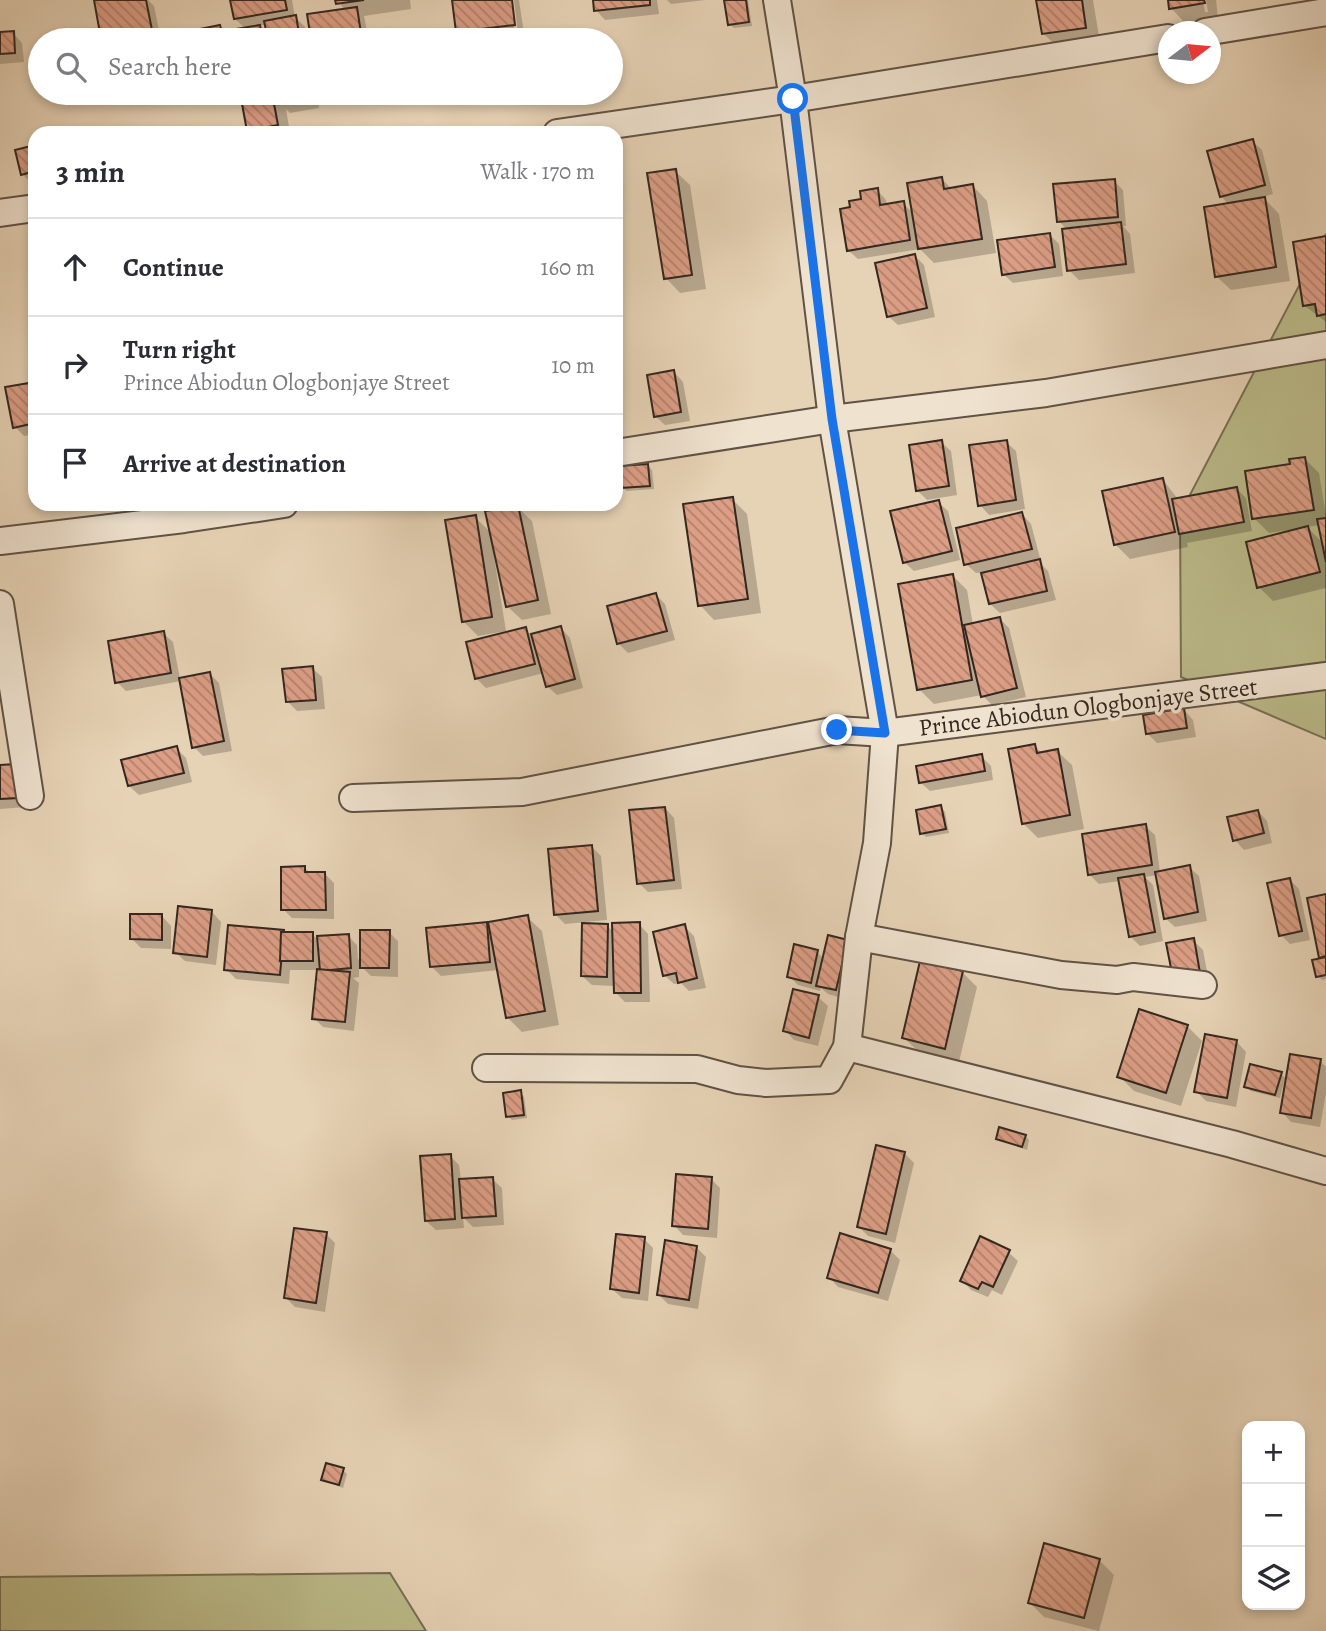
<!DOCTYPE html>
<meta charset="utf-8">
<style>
:root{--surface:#fff;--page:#f7f7f7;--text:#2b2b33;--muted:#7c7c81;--line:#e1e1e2}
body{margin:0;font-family:Alegreya,serif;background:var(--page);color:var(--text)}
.controls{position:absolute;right:21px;bottom:21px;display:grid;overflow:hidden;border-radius:14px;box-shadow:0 4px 10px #0003}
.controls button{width:63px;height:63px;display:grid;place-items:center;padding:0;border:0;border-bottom:2px solid var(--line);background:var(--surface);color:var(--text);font:35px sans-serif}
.compass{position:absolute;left:1158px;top:21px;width:63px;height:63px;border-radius:50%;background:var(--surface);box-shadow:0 4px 10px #0003;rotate:74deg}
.stop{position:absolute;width:21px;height:21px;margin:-16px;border:5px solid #1a73e8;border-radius:50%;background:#fff}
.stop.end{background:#1a73e8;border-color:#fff;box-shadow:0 2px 7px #0008}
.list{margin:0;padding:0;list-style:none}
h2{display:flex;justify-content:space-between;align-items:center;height:91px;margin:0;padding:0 28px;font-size:30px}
h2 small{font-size:23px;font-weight:400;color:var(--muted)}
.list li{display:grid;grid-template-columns:46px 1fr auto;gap:21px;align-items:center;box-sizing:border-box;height:98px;padding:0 28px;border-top:2px solid var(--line)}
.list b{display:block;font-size:26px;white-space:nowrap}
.list p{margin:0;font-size:23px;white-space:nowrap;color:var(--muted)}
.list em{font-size:23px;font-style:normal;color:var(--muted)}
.icon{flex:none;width:38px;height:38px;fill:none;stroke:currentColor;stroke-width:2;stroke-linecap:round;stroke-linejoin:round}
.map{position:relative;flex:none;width:1326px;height:1631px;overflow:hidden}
.search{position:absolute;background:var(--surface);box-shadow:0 4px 10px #0003;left:28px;top:28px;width:595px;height:77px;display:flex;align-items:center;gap:18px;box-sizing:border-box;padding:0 24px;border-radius:38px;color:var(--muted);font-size:26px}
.panel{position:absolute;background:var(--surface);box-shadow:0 4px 10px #0003;left:28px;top:126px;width:595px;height:385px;border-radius:21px}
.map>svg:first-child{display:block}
.green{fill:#bbba89;stroke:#777054;stroke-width:2}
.shadow{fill:#0003;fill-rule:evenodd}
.building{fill:url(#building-back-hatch);stroke:#33271f;stroke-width:2}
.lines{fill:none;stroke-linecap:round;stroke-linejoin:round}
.street-casing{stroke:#605244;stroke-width:30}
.street{stroke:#efe2cf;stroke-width:26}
.route{stroke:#1a73e8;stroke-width:9}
.labels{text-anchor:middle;stroke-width:7;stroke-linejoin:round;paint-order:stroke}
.street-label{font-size:24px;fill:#33271f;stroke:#efe2cf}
</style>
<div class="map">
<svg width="1326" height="1631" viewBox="0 0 1326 1631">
<defs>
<pattern id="building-back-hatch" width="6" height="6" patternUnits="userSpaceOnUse" patternTransform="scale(1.75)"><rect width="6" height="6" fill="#dc9e85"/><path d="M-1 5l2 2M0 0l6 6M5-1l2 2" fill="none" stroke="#b3816c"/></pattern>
</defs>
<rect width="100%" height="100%" fill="#e6d2b5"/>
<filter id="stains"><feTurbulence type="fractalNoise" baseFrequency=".00286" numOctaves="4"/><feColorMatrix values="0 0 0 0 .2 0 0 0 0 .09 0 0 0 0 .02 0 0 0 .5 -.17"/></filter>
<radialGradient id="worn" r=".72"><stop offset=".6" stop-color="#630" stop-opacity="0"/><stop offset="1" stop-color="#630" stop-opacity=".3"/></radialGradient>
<g class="green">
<polygon points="1326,234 1326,739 1181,677 1180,514"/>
<polygon points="390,1573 426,1631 0,1631 0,1577"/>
</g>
<g class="shadow">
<polygon points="95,0 148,0 154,6 161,40 105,40"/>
<path d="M232,0h60l3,17 10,10 2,13h-140v-3l53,-11 13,13 13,-10 -11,-10zM267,24l2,12 -11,-10z"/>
<polygon points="337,0 410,0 411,9 364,16 369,40 313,40 309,15 345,10"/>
<polygon points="453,0 510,0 515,34 518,33 514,0 519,0 524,34 466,40 457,32"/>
<polygon points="595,0 657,0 659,14 605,20 596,10"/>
<polygon points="667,0 705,0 671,4"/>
<polygon points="726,0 748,0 752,26 734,28 730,24"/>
<polygon points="1038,0 1093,0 1100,42 1058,48 1043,33"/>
<polygon points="1170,0 1203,0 1205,12 1208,12 1206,0 1216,0 1218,18 1185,23 1171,8"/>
<polygon points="13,33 22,43 24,62 0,64 0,34"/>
<polygon points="136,93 172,93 164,93 164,101 146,103"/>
<polygon points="242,93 317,93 319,108 290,113 286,109 290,133 252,133"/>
<polygon points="1252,141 1262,150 1273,194 1263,197 1279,214 1290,281 1231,290 1216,276 1229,205 1221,196"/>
<polygon points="35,147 35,182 32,183 22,174"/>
<polygon points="675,171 690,185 706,289 680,293 666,278"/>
<polygon points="941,178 952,189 973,186 987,201 996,253 934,263 920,249 858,259 848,250 852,209 863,200 877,190 886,200 887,206 903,203 914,214"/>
<polygon points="1114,181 1123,190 1126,226 1123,226 1130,234 1135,273 1079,280 1069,270 1068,231 1059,221"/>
<polygon points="1049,234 1059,244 1063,276 1013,283 1003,274"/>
<polygon points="1326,238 1326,322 1305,306"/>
<polygon points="915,256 924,265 935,317 898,325 888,316"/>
<polygon points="674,372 683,382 690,421 665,425 655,416"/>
<polygon points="35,383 35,434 24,436 15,427"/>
<polygon points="941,442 951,451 957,495 927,500 917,490"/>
<polygon points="1006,442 1016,451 1025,509 989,515 980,505"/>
<path d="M1305,459l14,14 7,42v73l-53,13 -14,-14 31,-57 -21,3 -15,-15 38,-52zM1320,525l4,19 -17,-17z"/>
<polygon points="648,466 652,470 654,489 627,491 622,487"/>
<polygon points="1163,480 1178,499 1237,489 1246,498 1252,531 1187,543 1188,547 1130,559 1115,544"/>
<polygon points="732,499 747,514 761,613 714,620 700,605"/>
<polygon points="938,502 948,511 960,560 914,571 904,562"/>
<polygon points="517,507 532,521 551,614 522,620 507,606 497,557 494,557 506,631 478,636 463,621 475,517 492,534"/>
<polygon points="1022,514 1031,524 1040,558 1036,559 1048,571 1056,600 1000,613 990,604 983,572 976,573 966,564"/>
<polygon points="953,576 967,590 973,625 999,618 1009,628 1026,697 992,705 982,695 934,704 919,689"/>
<polygon points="656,595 665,604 675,640 628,653 618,643"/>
<polygon points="561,628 570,638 583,688 557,695 547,686 544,673 486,688 476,678 525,629 532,636"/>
<polygon points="163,633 173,642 180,679 210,674 219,683 232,751 203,756 194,747 181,681 126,691 117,682"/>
<polygon points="312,668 322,677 325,709 297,711 288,702"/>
<polygon points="1184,710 1193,720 1196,737 1157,743 1147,733"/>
<polygon points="1034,746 1043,754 1057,751 1072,765 1084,829 1038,838 1023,823"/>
<polygon points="176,748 186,758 192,782 139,795 129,786"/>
<polygon points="981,756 991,766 993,780 930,791 920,782"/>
<polygon points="0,767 26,807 0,809"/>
<polygon points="941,807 945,812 949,833 926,837 922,833"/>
<polygon points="665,808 674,818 682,889 648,892 639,883"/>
<polygon points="1258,811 1267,821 1272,843 1244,850 1235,840"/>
<polygon points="1145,826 1155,835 1160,872 1189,867 1199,876 1207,921 1175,927 1165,918 1157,875 1145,877 1153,885 1163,941 1140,946 1130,936 1120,881 1099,884 1090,875"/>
<polygon points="592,847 601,856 607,920 565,924 555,914"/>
<polygon points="305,868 311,874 325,874 334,883 334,919 292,918 283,909"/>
<polygon points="1289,879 1299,889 1310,940 1290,944 1281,935"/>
<polygon points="1326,895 1326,979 1322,980 1318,976 1324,959 1321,957"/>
<polygon points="212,912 221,922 216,965 185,961 175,952"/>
<polygon points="162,916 171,926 171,949 141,948 132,939"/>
<polygon points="527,917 542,931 559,1025 522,1032 507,1017 499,970 441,976 431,966 486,924 492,930"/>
<polygon points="639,924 648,934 650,1002 625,1002 616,993 615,986 592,985 582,976 607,926 614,932"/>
<polygon points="684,926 694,936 706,988 689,991 681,983 674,984 664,975"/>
<polygon points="230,927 312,934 319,941 348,936 357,945 358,960 389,932 398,941 398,977 371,976 359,964 359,977 353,978 359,983 354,1031 323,1027 314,1018 319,970 290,970 289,984 236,979 226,969"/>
<polygon points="1193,940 1203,950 1209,982 1184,986"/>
<polygon points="847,942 845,999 828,994 821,988 820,991 798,985 789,976 817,952 824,959"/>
<polygon points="962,972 977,987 959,1062 919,1052 904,1038"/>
<polygon points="818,997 828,1006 818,1046 794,1040 785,1030"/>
<polygon points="1187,1026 1202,1041 1181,1106 1134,1091 1119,1076"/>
<polygon points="1237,1042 1246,1052 1236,1107 1206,1101 1196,1091"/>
<polygon points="1320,1061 1326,1067 1326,1093 1320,1127 1291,1122 1282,1112"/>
<polygon points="1281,1074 1285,1078 1280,1098 1251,1091 1246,1086"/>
<polygon points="520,1092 524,1097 527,1118 512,1120 508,1116"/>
<polygon points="1025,1136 1029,1140 1027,1150 998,1139"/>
<polygon points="904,1153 914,1163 895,1243 868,1236 859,1227"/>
<polygon points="450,1156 459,1165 461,1181 492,1179 502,1188 504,1225 473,1227 463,1217 464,1228 436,1230 426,1221"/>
<polygon points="711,1179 720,1188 717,1238 683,1235 674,1225"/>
<polygon points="326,1234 335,1243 325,1312 295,1307 286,1298"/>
<polygon points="644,1239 653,1248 648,1301 622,1298 612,1289"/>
<polygon points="696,1247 706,1257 698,1309 668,1304 659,1295"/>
<polygon points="890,1250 900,1260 888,1301 838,1287 829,1277"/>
<polygon points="1008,1252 1018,1261 1002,1295 992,1290 988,1297 971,1290 962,1280"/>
<polygon points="343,1470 347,1474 343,1488 323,1480"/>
<polygon points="1099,1560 1114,1575 1099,1631 1044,1617 1030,1603"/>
</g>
<g class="building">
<polygon points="94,0 146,0 152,30 101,39"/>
<polygon points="230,0 285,0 287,10 234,19"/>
<polygon points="335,0 364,0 336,4"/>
<polygon points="452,0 512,0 515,25 456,32"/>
<polygon points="593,0 650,0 650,5 594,11"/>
<polygon points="724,0 746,0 749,22 728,25"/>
<polygon points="1036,0 1082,0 1086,28 1042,34"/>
<polygon points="1168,0 1204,0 1205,3 1169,9"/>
<polygon points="357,7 362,40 311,40 307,14"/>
<polygon points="296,15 300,40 268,40 264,21"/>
<polygon points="220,25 224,40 165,40 165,36"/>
<polygon points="260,25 263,40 231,40 229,30"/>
<polygon points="14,31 15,53 0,54 0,32"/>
<polygon points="160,36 160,40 124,40 124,39"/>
<polygon points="240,93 272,93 278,125 247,131"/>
<polygon points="277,93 310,93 311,99 279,104"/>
<polygon points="1253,139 1265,185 1220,197 1207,151"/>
<polygon points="35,145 35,171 21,175 15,150"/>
<polygon points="676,169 692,275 664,279 647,173"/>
<polygon points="942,177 944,189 973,184 982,239 918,249 907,183"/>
<polygon points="1115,179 1118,217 1057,222 1053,184"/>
<polygon points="878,188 880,205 904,201 910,240 847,251 840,209 850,207 849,201 861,199 860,191"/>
<polygon points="1265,197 1276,267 1215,277 1204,207"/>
<polygon points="1121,222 1126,264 1067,271 1062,229"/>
<polygon points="1050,233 1055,267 1002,275 997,240"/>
<polygon points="1326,236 1326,314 1317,316 1315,304 1303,306 1293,242"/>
<polygon points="915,254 927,308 887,317 875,263"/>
<polygon points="674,370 681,412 654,417 647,375"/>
<polygon points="35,382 35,423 13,428 5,387"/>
<polygon points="942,440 949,486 916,491 909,445"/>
<polygon points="1007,440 1016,500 978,506 969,445"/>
<polygon points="1305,457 1314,510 1252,519 1245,471 1290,464 1289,459"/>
<polygon points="648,464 650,486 621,488 619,466"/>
<polygon points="1163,478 1175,532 1114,545 1102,491"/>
<polygon points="1237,487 1244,522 1179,534 1172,499"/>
<polygon points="733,497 748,599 698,606 683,504"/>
<polygon points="939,500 952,551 903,563 890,511"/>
<polygon points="518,505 538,600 506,607 485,511"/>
<polygon points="1022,512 1032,549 964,565 956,528"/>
<polygon points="476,515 492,617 462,622 445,520"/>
<polygon points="1326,518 1326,562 1317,519"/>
<polygon points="1308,526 1320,572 1257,588 1246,542"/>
<polygon points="1040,559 1047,591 989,604 981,573"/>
<polygon points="953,574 972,680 917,690 898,584"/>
<polygon points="656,593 667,631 617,644 607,606"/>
<polygon points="1000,617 1017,688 981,697 964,625"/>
<polygon points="561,626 575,679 546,687 531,634"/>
<polygon points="526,627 535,664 475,679 466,642"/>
<polygon points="164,631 171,673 115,683 108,641"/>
<polygon points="313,666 316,700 286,702 282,669"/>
<polygon points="210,672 224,741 192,748 179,678"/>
<polygon points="1184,708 1187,728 1146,734 1143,715"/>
<polygon points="1035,744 1037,753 1058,749 1070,815 1022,824 1008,749"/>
<polygon points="177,746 184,773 128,786 121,760"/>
<polygon points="982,754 985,771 919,783 916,766"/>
<polygon points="15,764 18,798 0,799 0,765"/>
<polygon points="941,805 946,829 920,834 916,810"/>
<polygon points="665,807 674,880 637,884 629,810"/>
<polygon points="1258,810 1264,833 1233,841 1227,817"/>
<polygon points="1146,824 1152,865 1088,875 1082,834"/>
<polygon points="592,845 598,911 554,915 548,849"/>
<polygon points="1190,865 1198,912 1164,919 1155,872"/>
<polygon points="305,866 305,872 325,872 326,910 281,910 281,867"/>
<polygon points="1144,874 1155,932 1129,937 1118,878"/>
<polygon points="1290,878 1302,931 1279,936 1267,883"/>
<polygon points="1326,894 1326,956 1319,958 1307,898"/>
<polygon points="178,906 212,910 207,957 173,953"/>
<polygon points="130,914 162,914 162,940 130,939"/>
<polygon points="528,915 545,1011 506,1018 488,922"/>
<polygon points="487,922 490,962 430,967 426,928"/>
<polygon points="640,922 641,993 614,993 612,923"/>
<polygon points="582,923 608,924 607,977 581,976"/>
<polygon points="685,924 697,978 678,983 676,973 663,976 653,932"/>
<polygon points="228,925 284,930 280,975 224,970"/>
<polygon points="360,930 390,930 389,968 360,968"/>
<polygon points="281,932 313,932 313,961 280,961"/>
<polygon points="349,934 351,968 320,971 317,936"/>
<polygon points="828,935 848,940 836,990 816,986"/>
<polygon points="1194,938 1200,973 1173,978 1166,943"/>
<polygon points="794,944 818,950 811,983 787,977"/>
<polygon points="1326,957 1326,975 1316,977 1312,960"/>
<polygon points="920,961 963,971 945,1049 902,1038"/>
<polygon points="317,969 350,972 345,1022 312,1019"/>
<polygon points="793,989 819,995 809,1038 783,1031"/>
<polygon points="1139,1009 1188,1025 1166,1093 1117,1077"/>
<polygon points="1205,1034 1237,1040 1227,1098 1194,1092"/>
<polygon points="1290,1054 1321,1059 1311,1118 1280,1113"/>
<polygon points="1250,1064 1282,1072 1275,1095 1244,1087"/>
<polygon points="521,1090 524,1115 506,1117 503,1093"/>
<polygon points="999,1127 1026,1135 1022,1147 996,1139"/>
<polygon points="876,1145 905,1152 886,1234 857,1227"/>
<polygon points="451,1154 455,1219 425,1221 420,1156"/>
<polygon points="676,1174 712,1177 708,1229 672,1226"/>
<polygon points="493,1177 496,1216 462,1218 459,1179"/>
<polygon points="294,1228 327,1232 316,1303 284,1298"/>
<polygon points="840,1233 891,1249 878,1293 827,1278"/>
<polygon points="616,1234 645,1237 639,1293 610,1289"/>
<polygon points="980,1236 1010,1250 993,1287 982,1282 978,1289 960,1281"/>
<polygon points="665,1240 697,1246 689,1300 657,1295"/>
<polygon points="326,1463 344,1468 339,1485 321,1480"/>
<polygon points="1044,1543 1100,1559 1084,1618 1028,1603"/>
</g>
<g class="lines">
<g class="street-casing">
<g id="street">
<polyline points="1205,32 1326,12"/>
<polyline points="557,133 793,99 1168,38"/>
<polyline points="0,213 35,208"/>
<polyline points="616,453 832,419 1046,393 1326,345"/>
<polyline points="0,541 184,519 284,504"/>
<polyline points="0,604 30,796"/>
<polyline points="353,798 522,792 837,730 885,733 1326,676"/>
<polyline points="859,937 1061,975 1117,980 1133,977 1203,985"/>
<polyline points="847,1047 1232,1144 1326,1171"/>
<polyline points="486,1068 697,1069 738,1080 766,1083 829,1080 847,1047 859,937 877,843 885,733 832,419 793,99 777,0"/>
</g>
</g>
<use href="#street" class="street"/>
</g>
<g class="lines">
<polyline class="route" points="793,99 832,419 885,733 837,730"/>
</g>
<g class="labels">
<g class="street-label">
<text transform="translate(1088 707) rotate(-7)" y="8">Prince Abiodun Ologbonjaye Street</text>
</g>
</g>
<rect width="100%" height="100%" filter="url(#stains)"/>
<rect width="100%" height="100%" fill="url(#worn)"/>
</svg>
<div class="controls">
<button>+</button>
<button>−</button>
<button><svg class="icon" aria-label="layers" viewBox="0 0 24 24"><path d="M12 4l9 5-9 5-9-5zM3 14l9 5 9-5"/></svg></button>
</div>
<svg class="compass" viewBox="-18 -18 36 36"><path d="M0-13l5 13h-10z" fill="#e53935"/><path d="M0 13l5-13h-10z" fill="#7c7c81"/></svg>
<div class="stop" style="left:793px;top:99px"></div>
<div class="stop end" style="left:837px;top:730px"></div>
<div class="search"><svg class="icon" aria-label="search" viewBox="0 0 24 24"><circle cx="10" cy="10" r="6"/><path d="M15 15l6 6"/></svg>Search here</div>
<section class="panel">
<h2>3 min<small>Walk · 170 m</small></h2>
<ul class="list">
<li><svg class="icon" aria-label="ahead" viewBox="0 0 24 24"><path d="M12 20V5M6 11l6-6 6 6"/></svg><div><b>Continue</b></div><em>160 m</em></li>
<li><svg class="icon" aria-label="right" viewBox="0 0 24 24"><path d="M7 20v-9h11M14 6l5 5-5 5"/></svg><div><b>Turn right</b><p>Prince Abiodun Ologbonjaye Street</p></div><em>10 m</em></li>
<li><svg class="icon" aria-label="arrive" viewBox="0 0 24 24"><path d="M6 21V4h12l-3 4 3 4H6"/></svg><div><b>Arrive at destination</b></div></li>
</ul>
</section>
</div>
